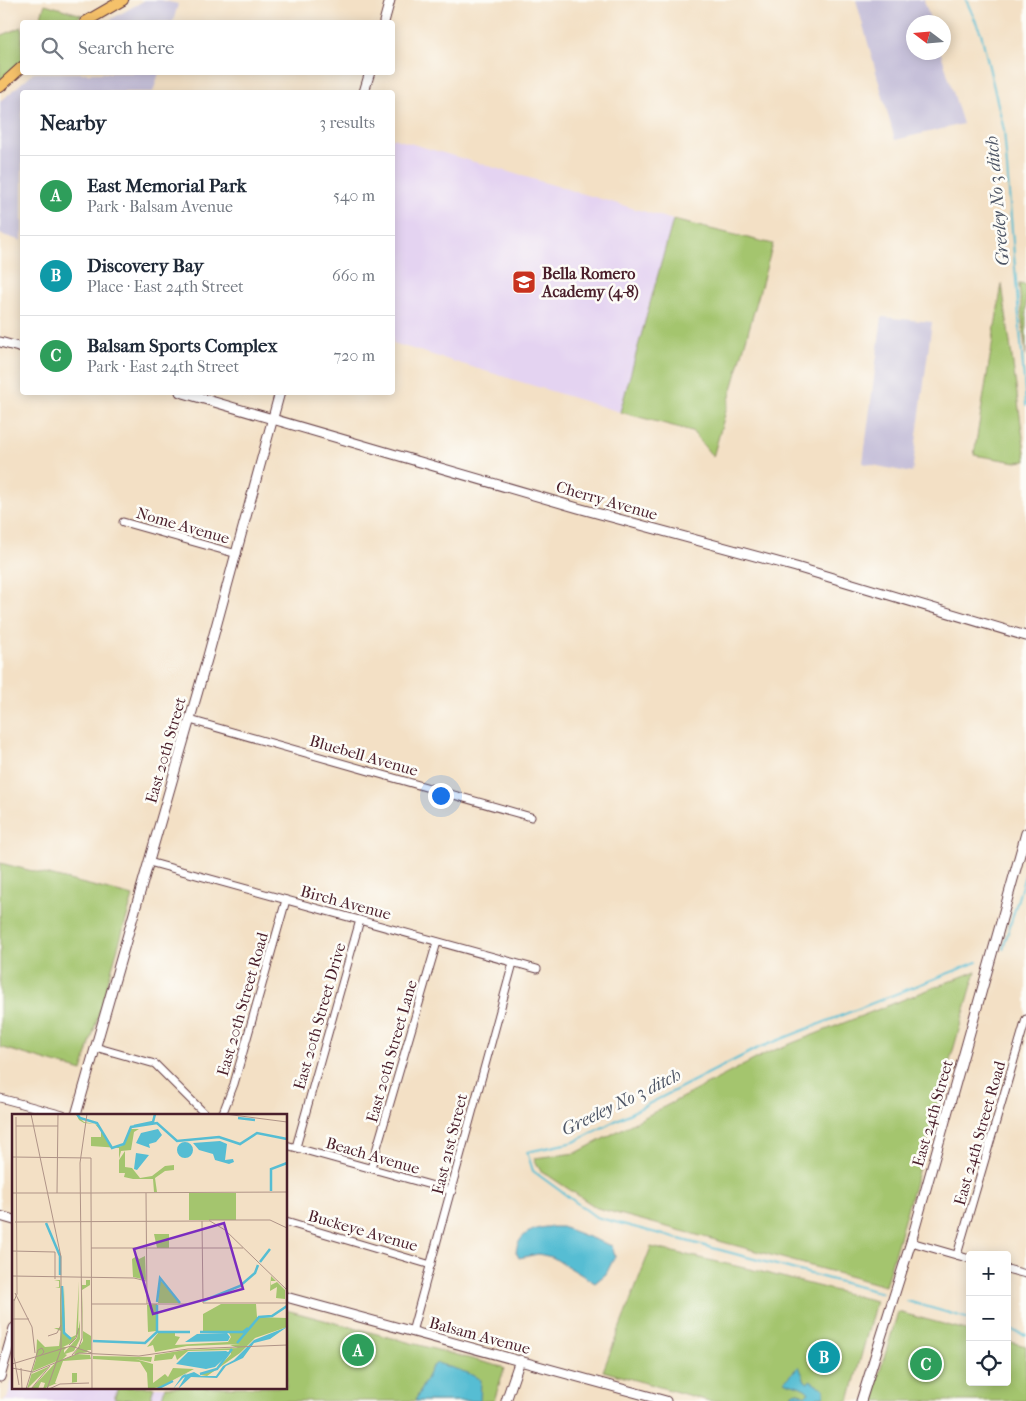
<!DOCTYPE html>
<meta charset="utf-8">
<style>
:root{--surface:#fff;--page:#f2f2f3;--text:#1f2937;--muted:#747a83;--line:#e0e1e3;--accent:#0f766e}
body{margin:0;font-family:"IM FELL French Canon",serif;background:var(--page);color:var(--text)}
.controls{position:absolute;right:15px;bottom:15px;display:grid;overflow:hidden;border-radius:5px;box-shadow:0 2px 12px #0003}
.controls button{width:45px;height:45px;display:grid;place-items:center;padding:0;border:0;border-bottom:1px solid var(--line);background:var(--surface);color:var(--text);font:25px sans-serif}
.compass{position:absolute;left:906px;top:15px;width:45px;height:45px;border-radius:50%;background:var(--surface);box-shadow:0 2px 12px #0003;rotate:286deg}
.you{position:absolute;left:440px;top:795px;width:18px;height:18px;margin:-12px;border:4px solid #fff;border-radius:50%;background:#1a73e8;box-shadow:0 0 0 8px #1a73e833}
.badge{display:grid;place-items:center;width:32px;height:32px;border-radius:50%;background:var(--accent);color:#fff;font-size:16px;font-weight:700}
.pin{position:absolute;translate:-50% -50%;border:2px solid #fff;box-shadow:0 1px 5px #0006}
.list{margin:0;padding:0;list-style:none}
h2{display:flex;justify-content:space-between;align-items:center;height:65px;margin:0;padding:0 20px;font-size:21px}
h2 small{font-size:16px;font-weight:400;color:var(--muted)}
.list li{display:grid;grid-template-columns:32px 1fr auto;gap:15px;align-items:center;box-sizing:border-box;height:80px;padding:0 20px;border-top:1px solid var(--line)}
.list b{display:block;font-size:19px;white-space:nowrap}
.list p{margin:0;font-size:16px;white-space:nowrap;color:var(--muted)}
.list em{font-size:16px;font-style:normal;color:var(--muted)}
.icon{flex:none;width:28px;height:28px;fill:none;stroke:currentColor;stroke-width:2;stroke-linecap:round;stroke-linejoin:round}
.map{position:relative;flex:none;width:1026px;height:1401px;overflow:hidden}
.search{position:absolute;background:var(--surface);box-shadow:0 2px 12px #0003;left:20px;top:20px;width:375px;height:55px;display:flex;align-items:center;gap:12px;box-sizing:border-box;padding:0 18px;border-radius:5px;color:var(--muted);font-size:19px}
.panel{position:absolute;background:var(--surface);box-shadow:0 2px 12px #0003;left:20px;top:90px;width:375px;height:305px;border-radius:5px}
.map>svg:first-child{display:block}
.built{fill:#e4d3f1}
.industrial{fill:#c6c0d9}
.green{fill:#a4c56e;stroke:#77724c}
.water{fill:#56bdd3;stroke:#506e7f}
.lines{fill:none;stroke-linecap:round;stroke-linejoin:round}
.stream{stroke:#56bdd3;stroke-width:2}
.minor-casing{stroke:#633c42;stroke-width:9}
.tertiary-casing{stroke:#633c42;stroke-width:11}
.primary-casing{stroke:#633c42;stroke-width:12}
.minor{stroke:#fff;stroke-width:7}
.tertiary{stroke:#fff;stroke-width:9}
.primary{stroke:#f5c16b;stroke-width:10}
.labels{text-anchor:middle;stroke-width:5;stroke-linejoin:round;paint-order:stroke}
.poi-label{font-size:16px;font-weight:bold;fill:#4a1f2b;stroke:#fdfcf7;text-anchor:start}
.street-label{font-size:16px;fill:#4a1f2b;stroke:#fdfcf7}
.water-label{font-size:18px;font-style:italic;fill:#4e5666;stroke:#fdfcf7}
.inset-river{fill:none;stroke:#56bdd3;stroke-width:2.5}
.inset-road{fill:none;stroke:#af9387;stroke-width:1}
.view{fill:#7b2cbf;fill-opacity:0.15;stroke:#7b2cbf;stroke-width:2.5}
.inset-edge{fill:none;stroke:#4a1f2b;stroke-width:2.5}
</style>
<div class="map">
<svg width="1026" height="1401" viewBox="0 0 1026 1401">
<rect width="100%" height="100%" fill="#fdfcf7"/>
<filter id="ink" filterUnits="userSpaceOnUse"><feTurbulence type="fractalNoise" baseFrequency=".02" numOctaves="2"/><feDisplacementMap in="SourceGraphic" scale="10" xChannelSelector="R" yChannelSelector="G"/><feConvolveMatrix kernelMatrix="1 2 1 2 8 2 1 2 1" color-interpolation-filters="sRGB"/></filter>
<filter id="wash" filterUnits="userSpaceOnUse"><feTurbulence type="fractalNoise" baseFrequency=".0096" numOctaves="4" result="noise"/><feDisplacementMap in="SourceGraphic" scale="20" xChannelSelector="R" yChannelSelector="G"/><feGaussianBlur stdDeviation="1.12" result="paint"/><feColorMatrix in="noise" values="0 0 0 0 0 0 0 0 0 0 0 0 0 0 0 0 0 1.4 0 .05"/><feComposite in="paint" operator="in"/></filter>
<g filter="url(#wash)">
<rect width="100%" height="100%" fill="#f3e0c5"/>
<g class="built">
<polygon points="392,138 673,220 620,412 393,343"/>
<polygon points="14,1374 14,1387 165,1387 161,1401 3,1401 7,1399"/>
</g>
<g class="industrial">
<polygon points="145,0 161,0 178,4 173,22 106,22"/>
<polygon points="856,0 924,0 931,22 914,22 914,52 941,53 963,124 895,140"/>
<polygon points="33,73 159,73 153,92 22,92 22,241 0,234 0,102"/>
<polygon points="882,317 932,322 912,473 863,463"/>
</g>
<g class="green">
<polygon points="45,4 82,15 72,22 33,22 40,19"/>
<polygon points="22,27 22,62 0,81 0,36"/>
<polygon points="673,220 773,244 713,457 692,431 620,412"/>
<polygon points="1002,284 1026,460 1026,461 1016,462 974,455"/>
<polygon points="1019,284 1026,285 1026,357"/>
<polygon points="0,863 133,896 82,1071 0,1047"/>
<polygon points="976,971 885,1286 597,1208 540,1170 534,1158 576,1153 767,1053"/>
<polygon points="651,1247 758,1271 876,1301 849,1401 709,1401 603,1371"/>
<polygon points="286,1310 502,1367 504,1369 494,1401 161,1401 165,1387 286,1387"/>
<polygon points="898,1312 970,1331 970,1382 1007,1382 1007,1341 1026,1346 1026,1401 871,1401"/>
<polygon points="118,1387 154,1387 150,1401 114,1399"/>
</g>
<g class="water">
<path d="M546,1227h16l50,19 3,10 -9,18 -11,9 -43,-26 -14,-3 -19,4 -3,-6c2,-17 15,-23 30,-25z"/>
<polygon points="437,1363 468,1373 481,1380 480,1401 415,1401 432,1367"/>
<path d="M799,1366l6,15 3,2 2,-3 14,9v7l-7,1 4,4 -16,-2 -8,-4 -1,4 9,2 -13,-1v-7l6,-1 7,4 4,-3c-4,-7 -17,-8 -25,-12z"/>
</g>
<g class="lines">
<g class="stream">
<polyline points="966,0 981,33 1004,130 1026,405"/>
<polyline points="1003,949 1026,872"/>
<polyline points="882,1293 596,1217 533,1171 527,1152 574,1142 756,1049 977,962"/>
<polyline points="907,1301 970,1319"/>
<polyline points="1007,1329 1026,1335"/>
</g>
</g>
</g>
<g filter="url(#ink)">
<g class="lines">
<g class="minor-casing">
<g id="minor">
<polyline points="123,522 237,554"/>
<polyline points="190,720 531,817"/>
<polyline points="149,862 537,969"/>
<polyline points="95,1047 155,1064 206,1115"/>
<polyline points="0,1098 63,1115"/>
<polyline points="222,1115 234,1084 286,900"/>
<polyline points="286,1145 452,1191"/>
<polyline points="296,1147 360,920"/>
<polyline points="371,1168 437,942"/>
<polyline points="286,1222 431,1265"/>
<polyline points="911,1242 970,1259"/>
<polyline points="957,1255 1026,1019"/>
<polyline points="1007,1269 1026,1274"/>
<polyline points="412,1332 513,963"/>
</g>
</g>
<g class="tertiary-casing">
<g id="tertiary">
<polyline points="384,22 390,0"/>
<polyline points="364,92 370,72"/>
<polyline points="0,342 22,348"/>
<polyline points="180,392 578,508 796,567 1026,636"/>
<polyline points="76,1115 208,656 280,392"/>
<polyline points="0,1216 14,1220"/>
<polyline points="286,1297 666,1401"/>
<polyline points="0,1377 14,1328"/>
<polyline points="506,1401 520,1360"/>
<polyline points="861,1401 911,1242 1026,833"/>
</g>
</g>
<g class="primary-casing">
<g id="primary">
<polyline points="85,22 123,0"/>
<polyline points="0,87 22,67"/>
</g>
</g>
<use href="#minor" class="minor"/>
<use href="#tertiary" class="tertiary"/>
<use href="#primary" class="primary"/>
</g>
</g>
<defs>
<g id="school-square" transform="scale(1.25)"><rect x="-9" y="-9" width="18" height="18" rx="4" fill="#c8321e" stroke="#fdfcf7"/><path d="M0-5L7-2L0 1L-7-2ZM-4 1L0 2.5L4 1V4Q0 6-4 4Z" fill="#fff"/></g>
</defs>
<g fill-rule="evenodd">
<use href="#school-square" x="524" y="282"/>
</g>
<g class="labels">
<g class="poi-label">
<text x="542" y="279">Bella Romero<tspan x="542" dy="18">Academy (4-8)</tspan></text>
</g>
<g class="street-label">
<text transform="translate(607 500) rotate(16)" y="6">Cherry Avenue</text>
<text transform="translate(183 525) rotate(16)" y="6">Nome Avenue</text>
<text transform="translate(165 750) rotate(-74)" y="6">East 20th Street</text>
<text transform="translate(364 755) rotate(16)" y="6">Bluebell Avenue</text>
<text transform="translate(346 902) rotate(15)" y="6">Birch Avenue</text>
<text transform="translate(242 1004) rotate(-74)" y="6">East 20th Street Road</text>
<text transform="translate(319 1016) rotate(-74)" y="6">East 20th Street Drive</text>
<text transform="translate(391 1051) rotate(-74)" y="6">East 20th Street Lane</text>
<text transform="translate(932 1113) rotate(-74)" y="6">East 24th Street</text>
<text transform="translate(979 1133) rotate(-74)" y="6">East 24th Street Road</text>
<text transform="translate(449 1144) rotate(-76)" y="6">East 21st Street</text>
<text transform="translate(373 1155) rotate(16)" y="6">Beach Avenue</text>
<text transform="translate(363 1230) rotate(16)" y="6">Buckeye Avenue</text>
<text transform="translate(480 1335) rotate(15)" y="6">Balsam Avenue</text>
</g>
<g class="water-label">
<text transform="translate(997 201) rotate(-95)" y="6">Greeley No 3 ditch</text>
<text transform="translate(621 1102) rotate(-26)" y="6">Greeley No 3 ditch</text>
</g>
</g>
<g transform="translate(12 1114)">
<rect width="275" height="275" fill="#f3e0c5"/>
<path d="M64,0l8,8 11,2 2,1 8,10 7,13 10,-2 8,-17h9l-5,3 -3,18 -10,1 -2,8v-11l-28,-2v-9h10v-6l-6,-7 -11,-1 -5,-3zM113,37v16l7,1 8,10 12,-2 13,-10 9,-1v5l-9,1 -10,7 2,14h-3l-1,-13h-20l-9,-2 1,-4h-6v-13zM177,79h47v27h-47zM142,120h15v14h-12zM125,142l2,3 6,-3 1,24 -13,-3 -1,-18zM259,162l5,5h-5v4l6,-3 8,8v9l-9,-1 1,-11 -7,4zM148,164l1,3 19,22h-22zM42,166h6l2,38 2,-32 1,46 5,6 6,-3 3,-54 -1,52 -5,9 -10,5h4l-3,3v3l13,-15 3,-18v19l-6,12 -9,3 2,1 -5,5 15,-6h-3l9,-13 -2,-60 1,4h4v-5h4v5l-8,5 1,41 8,5v14h-4l3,3 -2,-1 -11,2 13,1 1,4 -28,2 -8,22h17v-10h5v9l-7,1h-13l-14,6 2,-6 -4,-1 -3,7h-7l26,-28 -24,10 -1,3 18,-8 -23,23 9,-30 1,-20 8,8 14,-1 2,-15 -7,-3h6v-40l-5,-1h4v-6zM145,190l-1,27 -8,1 -1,-27zM209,190h35l1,13 30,1v9l-32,11 -15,15 -33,23 -7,-1 17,-6 14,-15 -1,-4 -42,1 -11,9 -2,-6 -3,5 -18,2 1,-6 30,-5 53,-2 -8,-3 11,-1 -54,2 -32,6 -2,-7 -6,2 11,-14h17v3l5,1 -5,8 53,-3 3,-5 -3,-6h-25v-17zM81,242l59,1 -1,5 -16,-3 18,5v19l12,-9 3,3 5,-9 21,1 -34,18 -12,2 -1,-16 -7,-11 -47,-3z" fill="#a4c56e"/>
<path d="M146,15l4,6 -6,7 -7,2 1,4 -14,-5 5,-10zM208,27l7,3 -2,16 8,-1 1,3 -5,2 -14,-4 -2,-6 -14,-4 -6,-7zM165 36a8 8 0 1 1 16 0a8 8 0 1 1-16 0ZM124,39l13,2 -12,15 -3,-1zM275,213l-17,12 -16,4 -11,15 -17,8 -9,12 -26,-1 -13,12 7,-12 -2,1 -10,11 9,-13 -9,5 14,-8 -2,2 9,-3 7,4h15l7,-10 11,-6 20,-20zM215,219l3,4 -2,4 -43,1 12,-8zM214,237l4,2 -15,14 -9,2 -30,-5 12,-12z" fill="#56bdd3"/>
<path class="inset-river" d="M65,0l3,4 17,5 15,25 12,-4 7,-17 26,-4 20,18 42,-4 21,7 17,-11 30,6M226,4l17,2M122,12l19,-4 2,-8M259,77v-22l16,-6M34,109l14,33v19M248,148l10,-13M50,172l2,47 7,6M191,187l37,-15 15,-13 3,-8M145,188l3,-24 20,25M146,218h32M188,218h27M215,218h16l5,-4M81,227l52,2 12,-11v-27M225,229l22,-26 13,-1 15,-10M188,260l17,-5 15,-20M145,275l16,-8"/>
<path class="inset-road" d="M19,0l30,143v92l-14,40M213,0l62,8M4,12h42M0,43l79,1v35l196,-1M0,79h79l1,196M45,79l1,-79M134,79l1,111M197,106h61l17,8M190,107l1,82h84M3,108l195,-1 15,9 62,60M79,134h152M0,137l43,1v27M0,162l122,2 12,3M3,179l17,34 3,26M2,185v58l5,28M2,187l3,-7 -1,-177M79,190h98l13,-4M1,205h16M36,222l9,-3 4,-8M57,231l7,-7 3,-10M60,241l7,-8 3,-9 -2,-175 7,-49M0,250l59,-18 21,7M0,254l21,4 46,-19 60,3 49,-7 99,-4M9,254l1,21M14,275l12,-39 4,-2 2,4 -4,4M19,275l19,-23M37,275l11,-5 29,-1"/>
<path class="view" d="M212,109l19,66 -90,25 -19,-65z"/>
<rect width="275" height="275" class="inset-edge"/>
</g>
</svg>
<div class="controls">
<button>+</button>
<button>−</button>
<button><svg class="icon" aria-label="locate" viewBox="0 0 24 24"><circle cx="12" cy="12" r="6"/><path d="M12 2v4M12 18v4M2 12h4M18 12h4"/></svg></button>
</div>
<svg class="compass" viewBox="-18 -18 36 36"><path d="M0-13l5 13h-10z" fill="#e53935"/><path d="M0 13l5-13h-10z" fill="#747a83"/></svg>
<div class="you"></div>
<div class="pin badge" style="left:358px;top:1350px;background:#2e9e5b">A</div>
<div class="pin badge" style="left:824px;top:1357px;background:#0f9aa8">B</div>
<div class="pin badge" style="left:926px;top:1364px;background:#2e9e5b">C</div>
<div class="search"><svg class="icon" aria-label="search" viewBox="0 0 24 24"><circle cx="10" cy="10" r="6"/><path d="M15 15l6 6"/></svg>Search here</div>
<section class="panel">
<h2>Nearby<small>3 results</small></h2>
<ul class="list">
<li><span class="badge" style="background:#2e9e5b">A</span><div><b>East Memorial Park</b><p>Park · Balsam Avenue</p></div><em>540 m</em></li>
<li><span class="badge" style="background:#0f9aa8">B</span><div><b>Discovery Bay</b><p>Place · East 24th Street</p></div><em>660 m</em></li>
<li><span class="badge" style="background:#2e9e5b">C</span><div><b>Balsam Sports Complex</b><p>Park · East 24th Street</p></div><em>720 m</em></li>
</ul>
</section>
</div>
